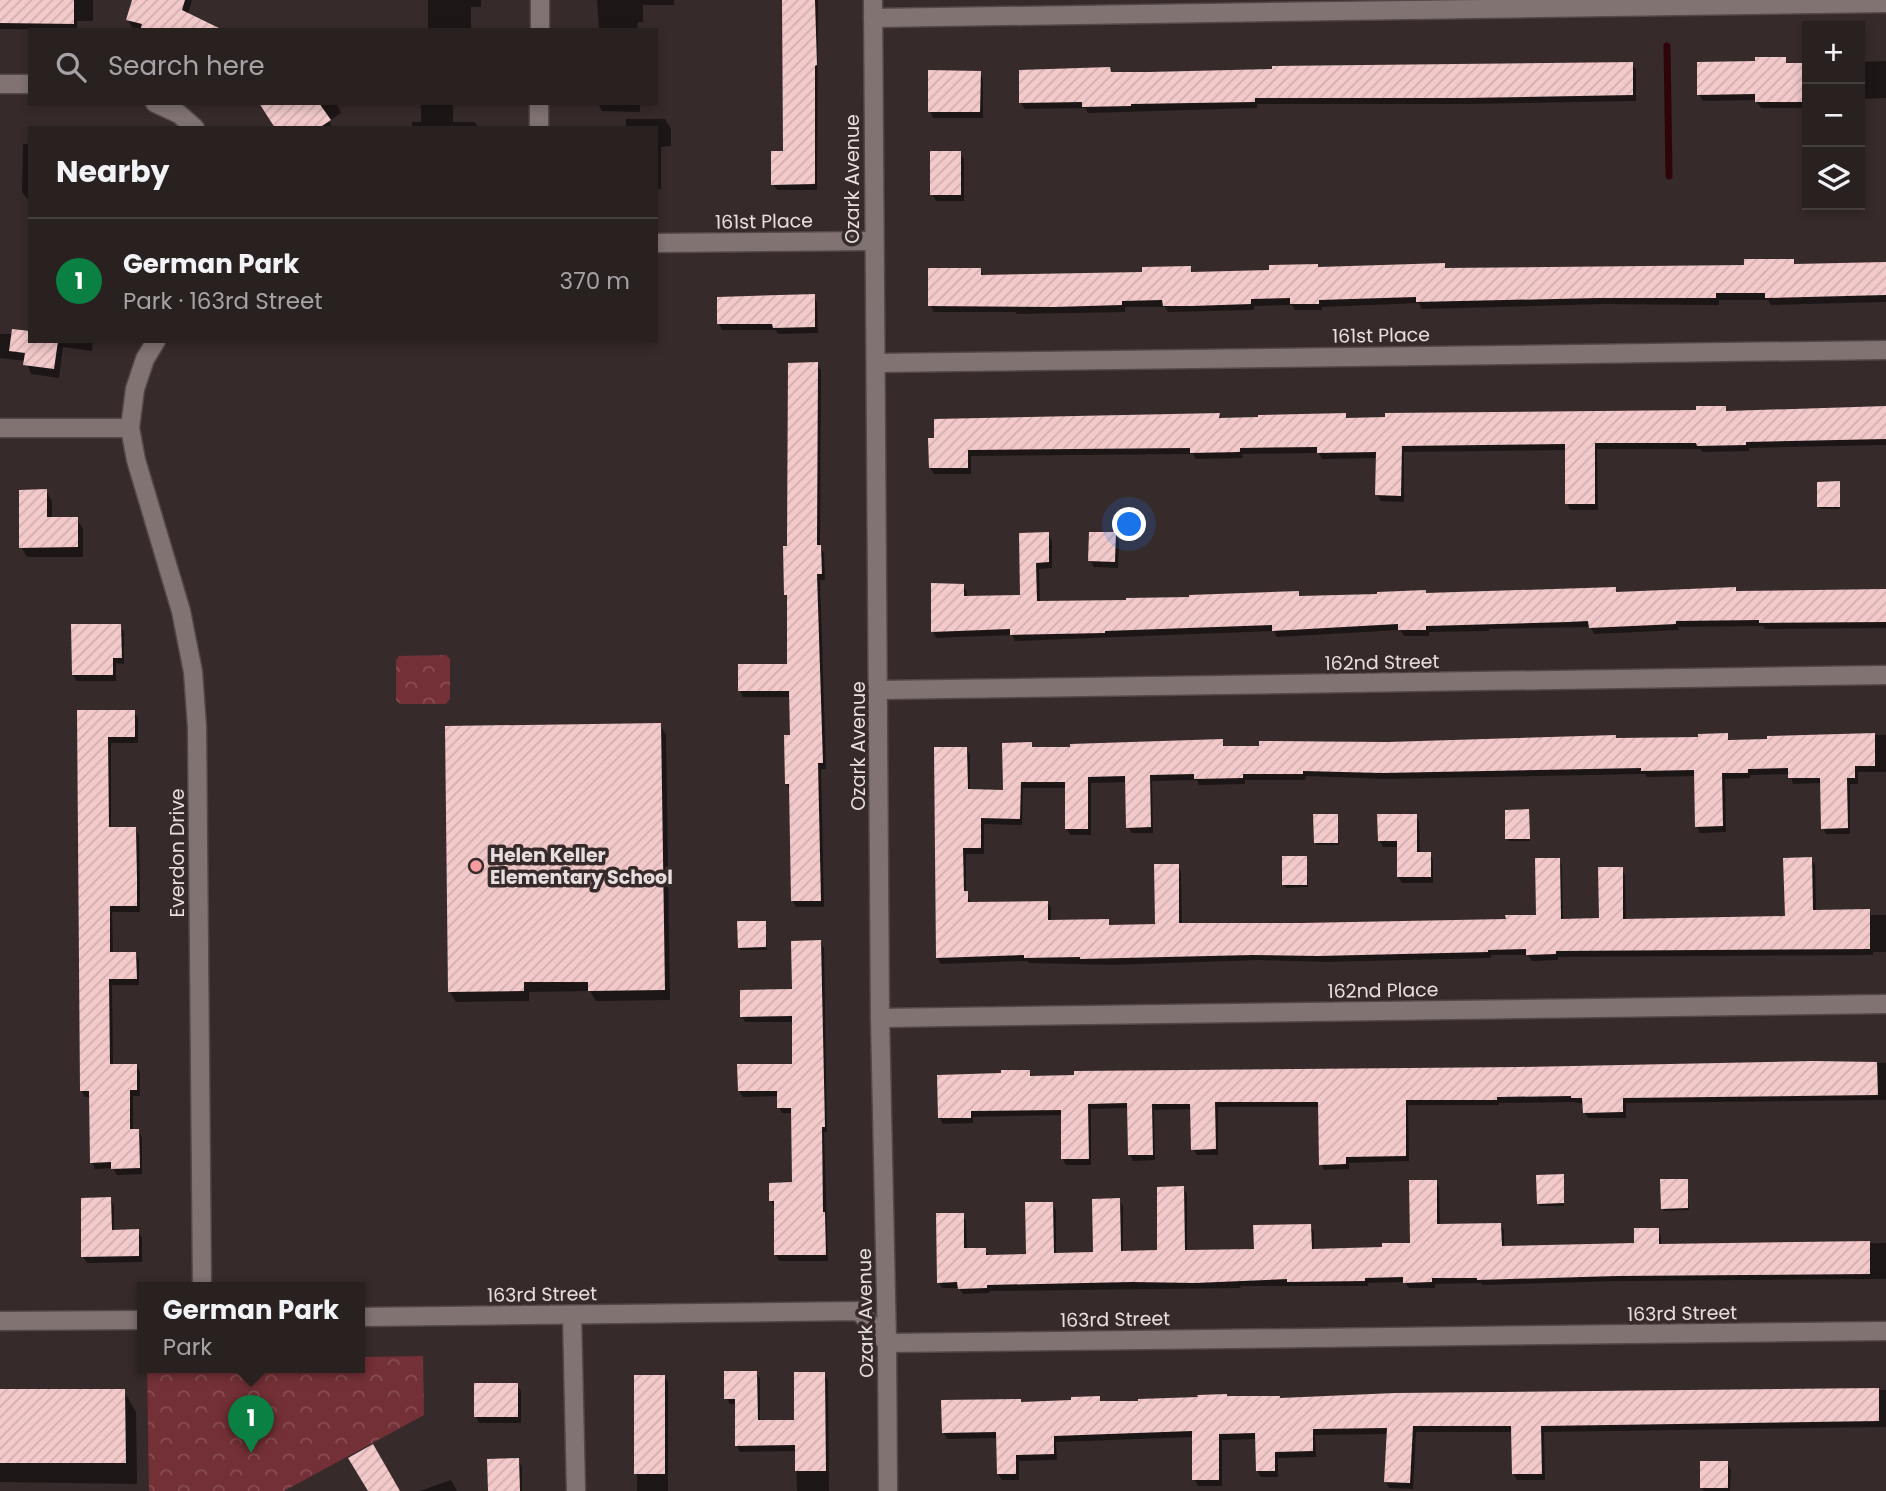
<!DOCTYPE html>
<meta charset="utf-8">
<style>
:root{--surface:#292020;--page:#352d2d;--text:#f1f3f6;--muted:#a5a3a5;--line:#453e3e;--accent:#0b8043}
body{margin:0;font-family:Poppins,sans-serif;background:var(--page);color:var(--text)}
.controls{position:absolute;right:21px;top:21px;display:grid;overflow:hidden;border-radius:0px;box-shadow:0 4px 10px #0003}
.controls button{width:63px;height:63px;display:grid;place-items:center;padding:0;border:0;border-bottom:2px solid var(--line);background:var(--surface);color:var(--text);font:35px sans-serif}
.you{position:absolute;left:1130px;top:525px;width:24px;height:24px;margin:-18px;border:5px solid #fff;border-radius:50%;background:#1a73e8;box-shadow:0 0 0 10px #1a73e833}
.badge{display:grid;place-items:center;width:46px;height:46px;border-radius:50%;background:var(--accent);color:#fff;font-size:23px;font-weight:700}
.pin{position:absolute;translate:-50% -58px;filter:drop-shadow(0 2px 4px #0008)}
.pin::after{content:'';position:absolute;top:37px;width:24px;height:21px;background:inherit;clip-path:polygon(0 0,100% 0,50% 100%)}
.popup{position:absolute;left:137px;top:1282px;width:228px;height:91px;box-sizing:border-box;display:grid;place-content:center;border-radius:0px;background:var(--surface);filter:drop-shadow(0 2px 5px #0005);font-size:23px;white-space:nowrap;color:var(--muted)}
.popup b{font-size:26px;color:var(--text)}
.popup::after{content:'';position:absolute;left:50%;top:100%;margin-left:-14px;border:14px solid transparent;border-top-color:var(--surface)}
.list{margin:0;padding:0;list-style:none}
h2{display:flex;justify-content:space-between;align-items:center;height:91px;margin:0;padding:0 28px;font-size:30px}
h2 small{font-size:23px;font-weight:400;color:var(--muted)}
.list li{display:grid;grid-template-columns:46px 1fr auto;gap:21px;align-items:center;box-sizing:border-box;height:126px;padding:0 28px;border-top:2px solid var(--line)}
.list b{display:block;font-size:26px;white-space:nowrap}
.list p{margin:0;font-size:23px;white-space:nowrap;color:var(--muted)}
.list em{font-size:23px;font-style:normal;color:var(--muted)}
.icon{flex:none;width:38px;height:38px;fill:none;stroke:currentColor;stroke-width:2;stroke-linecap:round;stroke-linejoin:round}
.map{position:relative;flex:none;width:1886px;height:1491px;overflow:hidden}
.search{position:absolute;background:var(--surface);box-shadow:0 4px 10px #0003;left:28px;top:28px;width:630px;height:77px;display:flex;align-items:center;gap:18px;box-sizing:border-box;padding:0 24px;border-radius:0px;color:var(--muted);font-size:26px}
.panel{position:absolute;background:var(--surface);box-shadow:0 4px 10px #0003;left:28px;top:126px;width:630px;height:217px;border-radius:0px}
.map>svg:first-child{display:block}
.park{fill:url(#park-crowns)}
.shadow{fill:#0007}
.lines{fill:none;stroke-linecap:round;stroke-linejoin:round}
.stream{stroke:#30040b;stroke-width:7}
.building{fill:url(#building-hatch)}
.street-casing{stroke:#524848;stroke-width:21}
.street{stroke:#827373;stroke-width:18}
.poi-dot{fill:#f49b9f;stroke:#372a2a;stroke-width:2.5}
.labels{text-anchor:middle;stroke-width:7;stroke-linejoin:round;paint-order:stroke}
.street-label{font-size:19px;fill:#e7dfdf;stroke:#372a2a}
.poi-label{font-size:19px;font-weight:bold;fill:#e7dfdf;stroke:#372a2a;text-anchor:start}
</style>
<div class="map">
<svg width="1886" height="1491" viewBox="0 0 1886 1491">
<defs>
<pattern id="park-crowns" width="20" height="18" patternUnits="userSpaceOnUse" patternTransform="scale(1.75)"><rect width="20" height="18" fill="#733036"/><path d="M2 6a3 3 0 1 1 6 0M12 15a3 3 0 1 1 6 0" fill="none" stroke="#874e53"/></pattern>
<pattern id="building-hatch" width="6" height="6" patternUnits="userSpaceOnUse" patternTransform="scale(1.75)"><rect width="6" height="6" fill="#f3c9ca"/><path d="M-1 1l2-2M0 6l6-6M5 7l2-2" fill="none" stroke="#d0aeaf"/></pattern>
</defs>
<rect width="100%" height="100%" fill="#372a2a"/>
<g class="park">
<polygon points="446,655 450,659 450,699 446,704 400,704 396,700 396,660 399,656"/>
<polygon points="423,1356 424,1415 284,1491 149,1491 147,1367 360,1367 360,1357"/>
</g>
<g class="shadow">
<polygon points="0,0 93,0 93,21 77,21 77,30 0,29"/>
<polygon points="134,0 192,0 188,14 219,30 133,29 128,20"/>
<polygon points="428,0 481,0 481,7 471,7 471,30 428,30"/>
<polygon points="597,0 674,0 674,5 643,5 643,22 638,22 637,30 599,30"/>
<polygon points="784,0 818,0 817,190 777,190 773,184 785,153"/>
<polygon points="1785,59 1788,65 1807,64 1807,108 1761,108 1756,100 1703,101 1699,95 1757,63"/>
<polygon points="1886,61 1886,98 1860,99 1860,62"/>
<polygon points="1632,64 1636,70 1636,101 1469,104 1257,104 1257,108 1088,113 1085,108 1025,109 1021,103 1109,68 1113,74"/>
<polygon points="980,72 983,79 983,118 933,118 930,111"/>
<polygon points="271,103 336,103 341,113 329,121 333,128 276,128"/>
<polygon points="421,103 453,103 453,122 475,122 478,128 412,128 412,122 421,122"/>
<polygon points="598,103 640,103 640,112 602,111"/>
<polygon points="626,119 665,119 671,129 671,146 661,147 661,189 656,189 656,128 626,128"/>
<polygon points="23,144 30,144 30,202 22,192"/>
<polygon points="960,153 964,159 964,201 936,201 932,194"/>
<polygon points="1793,261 1795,265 1886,264 1886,302 1771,305 1768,300 1719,300 1719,305 1603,304 1422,309 1419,303 1322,307 1322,310 1295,310 1292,305 1254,306 1254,310 1168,312 1165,307 1125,307 1125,312 1017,314 1015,312 934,312 930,305 980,269 984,277 1143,274 1190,268 1193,273 1444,265 1447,269 1746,266"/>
<polygon points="814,296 817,303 818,333 778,334 776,330 722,330 719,324"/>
<polygon points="0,334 13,334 30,341 93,341 92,351 63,347 59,378 31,374 26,361 0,358"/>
<polygon points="817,364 821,370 820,546 824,553 825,580 820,580 826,769 821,769 824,907 796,907 793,901 791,791 786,784 791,737 791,697 743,697 740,691 739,666 789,665 789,600 785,595 789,548"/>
<polygon points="1725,408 1728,413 1886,408 1886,445 1749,448 1749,451 1702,452 1700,449 1597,449 1598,510 1570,510 1567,503 1566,450 1404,452 1404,502 1381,501 1377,495 1378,458 1322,459 1319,453 1242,454 1243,458 1196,459 1193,454 971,456 971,474 934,474 930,468 930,440 1219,415 1222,420 1345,415 1348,420 1698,412"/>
<polygon points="1839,483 1840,509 1821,509 1819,507"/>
<polygon points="46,491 52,501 52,519 77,519 83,529 83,557 27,557 21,547"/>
<polygon points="1048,534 1052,541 1052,568 1039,569 1040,603 1191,599 1298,593 1301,598 1615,589 1617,593 1735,589 1737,592 1886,591 1886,628 1765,629 1763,626 1678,627 1679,630 1594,634 1591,627 1489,629 1489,631 1429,632 1429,636 1404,636 1400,630 1277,637 1274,631 1015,641 1012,635 936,638 933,631 963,585 967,592 967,598 1021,597"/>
<polygon points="1115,534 1119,541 1118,568 1094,567 1090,560"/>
<polygon points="120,626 124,632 124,664 116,663 116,681 77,681 73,675"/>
<polygon points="79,712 134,712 138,718 138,743 111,743 111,829 135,829 139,835 140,887 140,912 112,912 113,954 135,954 139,960 139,985 112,985 113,1066 136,1065 140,1072 140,1096 133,1096 133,1131 138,1131 142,1137 142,1174 117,1175 113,1168 95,1169 92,1162 91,1097 85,1097 81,1090"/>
<polygon points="660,725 666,735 670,1000 596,1001 590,991 529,992 529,1001 456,1002 450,992"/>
<polygon points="1727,735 1730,742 1769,741 1826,735 1886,735 1886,772 1858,772 1858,784 1850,784 1850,834 1826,834 1823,828 1822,783 1793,784 1790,774 1750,775 1750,778 1725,779 1726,832 1700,833 1697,826 1695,776 1647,777 1645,774 1386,779 1306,776 1305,780 1245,780 1245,784 1199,785 1197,780 1152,781 1153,833 1132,833 1128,827 1127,782 1091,783 1091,835 1070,835 1067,829 1066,788 1023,788 1022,825 984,824 984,854 966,854 966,892 971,903 1047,902 1051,908 1051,922 1108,921 1111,926 1157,925 1178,866 1181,872 1182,925 1507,921 1538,916 1559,859 1562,866 1563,921 1601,920 1622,869 1625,875 1626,921 1786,917 1811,859 1815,865 1816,912 1869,911 1871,915 1886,915 1886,952 1873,952 1873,955 1558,957 1558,960 1532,961 1528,955 1491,955 1491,958 1323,962 1258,960 1114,965 1029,963 1028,961 941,964 937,958 966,748 970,755 970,791 1004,792 1031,744 1034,749 1222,741 1225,747 1261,747 1322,741 1387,743 1616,740 1700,739"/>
<polygon points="1528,811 1530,841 1509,841 1507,838"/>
<polygon points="1337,816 1339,845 1317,845 1315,843"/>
<polygon points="1416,816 1419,822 1420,854 1430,854 1433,860 1433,883 1402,883 1398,877 1398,847 1383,847 1380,841"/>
<polygon points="1306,858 1308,887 1286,888 1284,885"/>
<polygon points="765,922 767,950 741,950 739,947"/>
<polygon points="820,942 824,948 827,1132 824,1132 828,1261 779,1261 776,1255 774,1207 771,1201 794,1184 793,1113 782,1113 779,1107 779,1096 743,1097 739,1091 794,1065 794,1022 745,1022 742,1016 794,991"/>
<polygon points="1814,1063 1886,1063 1886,1100 1626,1103 1626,1118 1588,1118 1584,1112 1584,1104 1575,1102 1499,1103 1499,1105 1408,1105 1409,1161 1349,1163 1349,1169 1324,1170 1321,1164 1320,1107 1218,1107 1218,1155 1197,1155 1193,1149 1192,1109 1154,1110 1155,1160 1133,1161 1130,1155 1129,1108 1091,1109 1091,1165 1066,1165 1063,1159 1062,1115 973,1117 973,1123 943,1124 940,1118 1003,1075 1029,1071 1032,1077 1117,1074"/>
<polygon points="1563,1176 1564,1206 1540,1206 1538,1203"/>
<polygon points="1687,1180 1689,1210 1664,1211 1663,1208"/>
<polygon points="1436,1181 1439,1187 1440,1225 1500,1224 1504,1230 1504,1248 1636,1245 1658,1230 1661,1236 1661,1246 1886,1243 1886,1279 1621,1281 1482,1285 1481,1283 1435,1284 1435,1288 1409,1288 1405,1282 1368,1283 1368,1286 1240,1286 1241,1288 989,1291 989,1293 963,1294 959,1288 942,1288 939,1282 963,1215 966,1221 967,1250 985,1250 989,1256 1028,1256 1052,1204 1056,1210 1056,1255 1095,1254 1119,1200 1123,1206 1123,1253 1159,1252 1183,1188 1187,1194 1187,1252 1255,1251 1310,1226 1314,1232 1314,1250 1384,1249 1411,1244"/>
<polygon points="110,1199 114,1206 114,1231 138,1231 142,1238 142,1262 87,1263 83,1256"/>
<polygon points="756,1372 760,1379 760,1422 796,1422 824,1374 828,1380 829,1491 797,1491 796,1451 740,1452 737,1446 736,1404 730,1404 726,1398"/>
<polygon points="636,1376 664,1376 668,1382 668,1491 637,1491"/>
<polygon points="517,1385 521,1391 521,1423 479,1423 476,1417"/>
<polygon points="1886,1390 1886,1427 1544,1432 1545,1480 1517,1480 1514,1474 1513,1432 1416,1432 1413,1489 1389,1488 1386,1481 1388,1434 1315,1435 1316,1457 1278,1458 1278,1477 1261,1477 1257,1470 1257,1439 1222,1440 1222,1486 1198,1486 1194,1479 1194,1437 1056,1442 1057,1460 1019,1461 1019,1480 1002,1480 998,1474 998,1438 947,1439 944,1433 1021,1403 1073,1402 1099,1398 1102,1403 1227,1398 1280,1400 1395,1395"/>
<polygon points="0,1391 124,1391 136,1412 137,1484 0,1482"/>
<polygon points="518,1460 522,1467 522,1491 489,1491"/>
<polygon points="1727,1463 1731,1470 1730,1491 1704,1491 1702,1488"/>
<polygon points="451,1480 457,1491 420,1491"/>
</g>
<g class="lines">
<polyline class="stream" points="1667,46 1669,176"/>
</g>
<g class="building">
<polygon points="0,0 74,0 74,24 0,23"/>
<polygon points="132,0 185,0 182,10 223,30 140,30 142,24 126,20"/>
<polygon points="782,0 815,0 817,65 815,66 815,184 771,185 771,151 783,151"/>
<polygon points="1755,57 1786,57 1786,63 1806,63 1806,102 1755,102 1755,94 1697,95 1697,62 1755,61"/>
<polygon points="1633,62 1633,95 1465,98 1255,98 1255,102 1131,104 1131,106 1082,107 1082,102 1019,103 1019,70 1110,67 1111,72 1149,72 1272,69 1272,66"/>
<polygon points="928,70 981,71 980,112 928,112"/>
<polygon points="259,103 319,103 331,120 319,128 275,128"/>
<rect x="930" y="151" width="31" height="44"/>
<polygon points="1744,259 1794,259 1794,264 1886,262 1886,295 1765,298 1765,293 1716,293 1716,298 1598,298 1416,302 1416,297 1319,300 1319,304 1290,304 1290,298 1251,299 1251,304 1192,306 1163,306 1162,300 1122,301 1122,305 1054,307 928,306 928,268 981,268 981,275 1142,272 1142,267 1191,266 1191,272 1269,270 1269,265 1318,264 1318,267 1445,263 1445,268 1744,265"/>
<polygon points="815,294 815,327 773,328 772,324 717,324 717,297"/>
<polygon points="12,329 30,331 30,341 58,341 54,369 23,365 25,353 9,351"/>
<polygon points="818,362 817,545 821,545 822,574 817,574 823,763 818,763 821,901 791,901 789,784 785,784 784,735 790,735 789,691 738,691 738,664 787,664 787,595 784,595 783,546 787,546 788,363"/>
<polygon points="1696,406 1726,406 1726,411 1886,406 1886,439 1746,442 1746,445 1697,446 1696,443 1595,443 1595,504 1565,504 1565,444 1402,446 1401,496 1375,495 1376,452 1317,453 1317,447 1240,448 1240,452 1190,453 1190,448 968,450 968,468 929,468 928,438 934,438 934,419 1220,413 1219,418 1258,417 1258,415 1346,413 1346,418 1385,417 1385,413 1696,410"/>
<polygon points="1840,481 1840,507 1817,507 1817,482"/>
<polygon points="47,489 47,517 78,517 78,547 19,548 19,490"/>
<polygon points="1049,532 1049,562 1036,563 1037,601 1126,600 1126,598 1189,597 1189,595 1299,591 1299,596 1377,594 1377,592 1426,590 1426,593 1616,587 1616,592 1736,587 1736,591 1886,589 1886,622 1759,623 1759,620 1676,621 1676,624 1589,628 1588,621 1568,622 1426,626 1426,630 1398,630 1398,624 1272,631 1272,625 1105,631 1105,633 1010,635 1010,629 931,632 931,583 964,584 964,596 1020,595 1019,533"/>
<polygon points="1089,532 1116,532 1115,562 1088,561"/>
<polygon points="71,624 121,624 122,658 113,658 113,675 72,675"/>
<polygon points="77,710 135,710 135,737 108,737 109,827 136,827 137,879 137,906 110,906 110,952 136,952 137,979 109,979 110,1064 137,1064 137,1090 130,1090 130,1129 139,1129 140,1168 111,1169 111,1162 90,1163 89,1091 80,1091"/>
<polygon points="661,723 665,990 588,991 588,982 524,982 524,991 448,992 445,726"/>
<polygon points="1728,733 1728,740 1767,739 1767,736 1875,733 1875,766 1855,766 1855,778 1847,778 1848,828 1821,829 1820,778 1788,778 1788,768 1748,769 1748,773 1722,773 1723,826 1695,827 1694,770 1641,771 1641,768 1382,773 1303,771 1303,774 1243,774 1243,778 1194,779 1194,774 1150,775 1151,827 1126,828 1125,776 1088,777 1088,829 1065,829 1065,782 1021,782 1020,819 981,818 981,848 963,848 964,891 968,891 968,902 1048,901 1048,920 1109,919 1109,925 1155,924 1154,864 1179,864 1179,923 1301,923 1506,919 1505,915 1536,915 1535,858 1560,858 1561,919 1599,918 1598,867 1623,867 1623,919 1785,916 1783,858 1812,857 1813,910 1870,909 1870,949 1556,951 1556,954 1526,955 1526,949 1488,950 1488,952 1318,956 1253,955 1080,959 1080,957 1024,958 1024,955 936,958 934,747 967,747 968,789 1003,790 1002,743 1032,742 1032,747 1070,747 1070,744 1223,739 1223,746 1259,746 1259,741 1387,742 1616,735 1616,738 1698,737 1698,734"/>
<polygon points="1529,809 1530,839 1505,839 1505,810"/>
<polygon points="1313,814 1338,814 1338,843 1314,843"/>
<polygon points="1377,814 1417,814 1417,852 1431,852 1431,877 1397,877 1397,841 1378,841"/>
<rect x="1282" y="856" width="25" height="29"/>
<polygon points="737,921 766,921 766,947 738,948"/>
<polygon points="821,940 825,1127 822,1127 823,1212 825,1212 826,1255 774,1255 774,1201 769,1201 769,1183 792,1182 791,1108 777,1108 777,1091 738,1091 737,1064 792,1064 792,1016 740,1017 740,990 792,989 791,941"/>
<polygon points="1814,1061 1877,1062 1878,1095 1623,1098 1623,1112 1583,1113 1582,1098 1571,1098 1571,1096 1497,1097 1497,1100 1406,1100 1406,1156 1346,1157 1346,1164 1319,1165 1318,1102 1215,1102 1216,1149 1191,1150 1190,1104 1152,1104 1153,1155 1128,1155 1127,1103 1088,1104 1089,1159 1061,1159 1061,1110 971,1111 971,1118 938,1118 937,1075 1001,1073 1001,1070 1030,1070 1030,1076 1074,1075 1074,1071 1519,1067"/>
<polygon points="1564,1174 1564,1203 1537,1204 1536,1175"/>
<polygon points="1660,1179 1688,1179 1688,1208 1661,1209"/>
<polygon points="1409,1180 1437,1180 1437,1224 1501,1223 1502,1246 1634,1243 1634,1228 1659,1228 1659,1244 1870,1241 1870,1274 1617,1276 1477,1280 1477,1278 1432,1278 1432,1282 1403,1283 1403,1277 1365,1278 1365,1281 1287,1282 1287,1279 1195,1283 1132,1282 987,1285 987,1288 958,1289 957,1282 937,1283 936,1213 964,1213 964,1248 986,1248 986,1255 1026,1254 1025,1202 1053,1202 1054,1253 1093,1252 1092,1199 1120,1198 1121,1251 1157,1250 1157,1187 1184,1186 1185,1250 1254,1249 1253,1225 1311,1224 1312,1249 1382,1247 1382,1243 1410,1243"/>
<polygon points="111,1197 112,1230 139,1229 139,1256 81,1257 81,1198"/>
<polygon points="724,1371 757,1371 758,1420 794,1420 794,1372 825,1372 826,1471 795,1471 795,1445 735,1446 735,1399 724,1399"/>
<rect x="634" y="1375" width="31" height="99"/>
<rect x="474" y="1383" width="44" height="34"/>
<polygon points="1879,1388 1879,1421 1541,1426 1542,1474 1512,1474 1511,1426 1413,1426 1410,1483 1384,1482 1387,1428 1313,1429 1313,1451 1275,1452 1275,1471 1256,1471 1255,1433 1219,1434 1219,1480 1192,1480 1192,1431 1054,1436 1054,1454 1016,1455 1016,1474 997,1474 996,1432 942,1433 941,1400 1021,1399 1021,1402 1071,1400 1071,1397 1100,1396 1100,1401 1138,1401 1138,1399 1198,1397 1197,1395 1227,1394 1227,1396 1280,1396 1280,1398 1395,1393"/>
<polygon points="0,1389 125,1389 126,1463 0,1463"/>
<polygon points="373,1444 400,1491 368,1491 348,1458"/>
<polygon points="519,1458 520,1491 488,1491 487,1459"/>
<rect x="1700" y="1461" width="28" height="27"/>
</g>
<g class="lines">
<g class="street-casing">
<g id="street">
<polyline points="873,0 880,1018 887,1343 888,1491"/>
<polyline points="873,18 1886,3"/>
<polyline points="540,30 540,0"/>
<polyline points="0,84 30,84"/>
<polyline points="155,103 179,114 195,128"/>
<polyline points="539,128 539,103"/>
<polyline points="656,243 873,241"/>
<polyline points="156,341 145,359 135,389 130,428 136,460 181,611 193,672 197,727 202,1287"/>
<polyline points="876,363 1886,350"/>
<polyline points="0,428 130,428"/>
<polyline points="879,690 1886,675"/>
<polyline points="880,1018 1886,1004"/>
<polyline points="572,1315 576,1491"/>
<polyline points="360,1317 859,1311 887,1343 1886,1331"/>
<polyline points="0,1321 142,1320"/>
</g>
</g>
<use href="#street" class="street"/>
</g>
<circle class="poi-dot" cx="476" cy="866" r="7"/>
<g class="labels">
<g class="street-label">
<text transform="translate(852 179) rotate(-90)" y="7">Ozark Avenue</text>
<text transform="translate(764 221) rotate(-1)" y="7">161st Place</text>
<text transform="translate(1381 335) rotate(-1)" y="7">161st Place</text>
<text transform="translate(1382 662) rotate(-1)" y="7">162nd Street</text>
<text transform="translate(858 746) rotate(-90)" y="7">Ozark Avenue</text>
<text transform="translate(177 853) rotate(-90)" y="7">Everdon Drive</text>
<text transform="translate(1383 990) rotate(-1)" y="7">162nd Place</text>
<text transform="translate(542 1294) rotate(-1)" y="7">163rd Street</text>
<text transform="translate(865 1313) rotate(-91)" y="7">Ozark Avenue</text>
<text transform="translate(1682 1313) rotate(-1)" y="7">163rd Street</text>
<text transform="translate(1115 1319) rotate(-1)" y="7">163rd Street</text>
</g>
<g class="poi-label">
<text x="490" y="862">Helen Keller<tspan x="490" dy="22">Elementary School</tspan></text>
</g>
</g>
</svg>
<div class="controls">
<button>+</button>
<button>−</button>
<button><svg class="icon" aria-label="layers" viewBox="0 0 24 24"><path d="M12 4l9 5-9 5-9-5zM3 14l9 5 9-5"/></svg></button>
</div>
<div class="you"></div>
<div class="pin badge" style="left:251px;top:1453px">1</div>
<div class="popup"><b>German Park</b>Park</div>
<div class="search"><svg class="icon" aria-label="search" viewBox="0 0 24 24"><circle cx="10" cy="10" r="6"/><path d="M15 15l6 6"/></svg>Search here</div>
<section class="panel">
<h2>Nearby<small></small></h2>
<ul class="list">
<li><span class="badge">1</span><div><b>German Park</b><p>Park · 163rd Street</p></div><em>370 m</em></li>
</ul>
</section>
</div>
